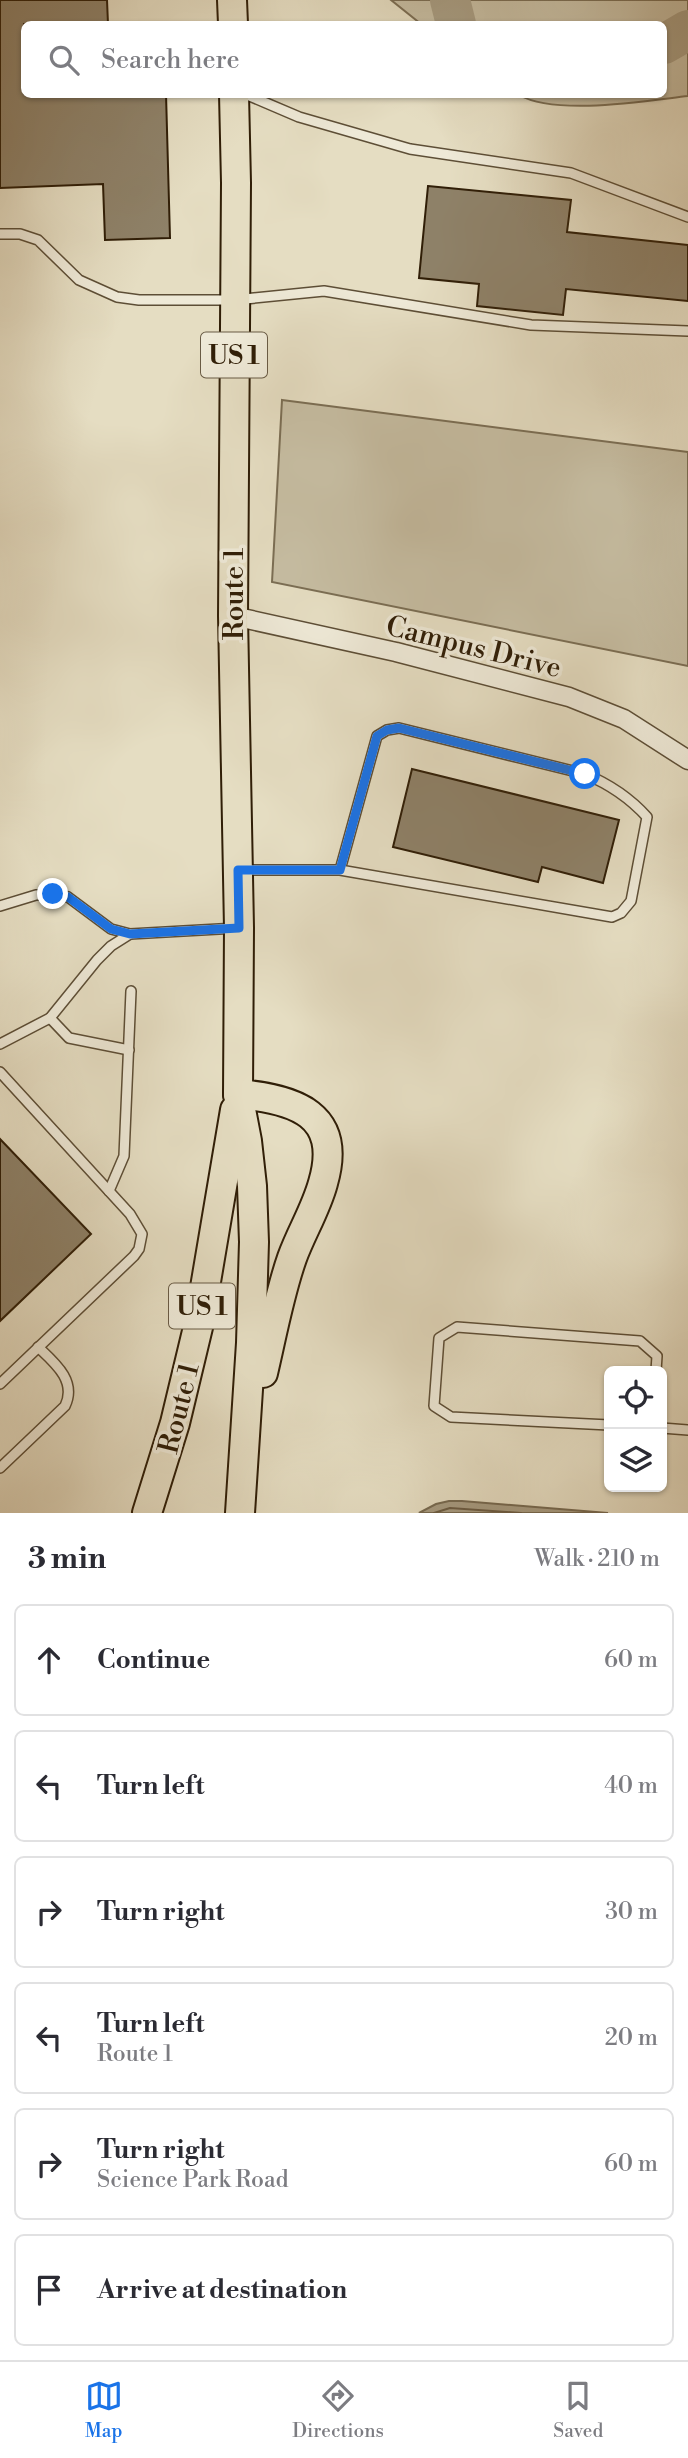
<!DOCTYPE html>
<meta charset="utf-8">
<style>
:root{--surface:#fff;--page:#f7f7f7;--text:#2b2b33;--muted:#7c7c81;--line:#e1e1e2;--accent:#1a73e8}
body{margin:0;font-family:"Libre Bodoni",serif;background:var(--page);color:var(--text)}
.controls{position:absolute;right:21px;bottom:21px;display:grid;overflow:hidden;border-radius:10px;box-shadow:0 2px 5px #0004}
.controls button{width:63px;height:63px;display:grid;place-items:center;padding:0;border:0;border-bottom:2px solid var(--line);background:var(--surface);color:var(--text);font:35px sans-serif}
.stop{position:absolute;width:21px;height:21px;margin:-16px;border:5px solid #1a73e8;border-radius:50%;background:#fff}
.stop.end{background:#1a73e8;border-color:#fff;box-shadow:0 2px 7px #0008}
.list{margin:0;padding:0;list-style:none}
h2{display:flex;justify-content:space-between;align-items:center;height:91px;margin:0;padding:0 28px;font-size:30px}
h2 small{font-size:23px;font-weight:400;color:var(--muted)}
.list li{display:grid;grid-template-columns:46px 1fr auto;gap:21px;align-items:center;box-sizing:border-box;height:112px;margin:0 14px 14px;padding:0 14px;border:2px solid var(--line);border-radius:10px}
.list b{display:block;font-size:26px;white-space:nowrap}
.list p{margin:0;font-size:23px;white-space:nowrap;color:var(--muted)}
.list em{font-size:23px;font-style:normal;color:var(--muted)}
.icon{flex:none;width:38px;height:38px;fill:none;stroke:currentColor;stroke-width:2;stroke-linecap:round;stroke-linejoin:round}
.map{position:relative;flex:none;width:688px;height:1513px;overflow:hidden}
.search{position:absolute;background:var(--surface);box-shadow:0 2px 5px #0004;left:21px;right:21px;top:21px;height:77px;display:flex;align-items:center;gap:18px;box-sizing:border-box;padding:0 24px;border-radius:10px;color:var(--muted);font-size:26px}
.sheet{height:847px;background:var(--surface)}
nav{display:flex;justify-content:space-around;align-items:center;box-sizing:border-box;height:98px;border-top:2px solid var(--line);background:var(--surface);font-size:19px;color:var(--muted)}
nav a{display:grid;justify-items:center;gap:4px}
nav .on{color:var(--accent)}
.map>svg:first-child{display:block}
.green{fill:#c6bda2;stroke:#7b6e54;stroke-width:2}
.water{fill:#a79c82;stroke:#776a51;stroke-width:2}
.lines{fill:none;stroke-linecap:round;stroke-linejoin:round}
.shore{stroke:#6c5d44;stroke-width:2}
.river{stroke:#a79c82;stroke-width:40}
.building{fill:#8e8168;stroke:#301e07;stroke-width:2}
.service-casing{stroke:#5d4e36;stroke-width:12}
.minor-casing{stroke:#5d4e36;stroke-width:21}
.primary-casing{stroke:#301e07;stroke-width:32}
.service{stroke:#eee9d7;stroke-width:9}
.minor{stroke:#eee9d7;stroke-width:18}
.primary{stroke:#e5ddc2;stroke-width:28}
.route{stroke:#1a73e8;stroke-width:9}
.labels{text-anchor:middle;stroke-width:7;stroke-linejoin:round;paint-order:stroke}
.shield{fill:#eee9d7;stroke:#695b45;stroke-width:2}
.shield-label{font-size:26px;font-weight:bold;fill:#301e07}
.street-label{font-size:28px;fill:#301e07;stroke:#eee9d7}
</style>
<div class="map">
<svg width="688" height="1513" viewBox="0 0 688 1513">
<rect width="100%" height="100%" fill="#e5ddc2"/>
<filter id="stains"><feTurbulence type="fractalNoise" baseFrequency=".00286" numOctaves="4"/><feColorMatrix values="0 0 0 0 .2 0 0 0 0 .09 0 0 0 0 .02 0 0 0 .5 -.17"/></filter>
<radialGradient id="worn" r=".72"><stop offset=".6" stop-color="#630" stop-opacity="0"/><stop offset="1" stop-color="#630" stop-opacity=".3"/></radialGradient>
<g class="green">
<path d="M391,0h297v96c-43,5 -132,20 -169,-1l145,-1v-70h-243z"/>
<polygon points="282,400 688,452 688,666 272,582"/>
</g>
<polygon class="water" points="449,1501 462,1501 608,1513 419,1513 436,1504"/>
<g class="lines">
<polyline class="shore" points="434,1513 450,1508 521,1513"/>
<g class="river">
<polyline points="450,0 456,24"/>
<polyline points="664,44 688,30"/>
</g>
</g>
<g class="building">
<polygon points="0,0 107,0 108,24 24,24 24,94 166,94 170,238 105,240 103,184 0,188"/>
<polygon points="428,186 571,200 567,232 688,245 688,301 566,289 563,315 477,306 479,284 419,278"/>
<polygon points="412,769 619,820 603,883 542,867 538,882 393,847"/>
<polygon points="0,1139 91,1234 0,1321"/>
</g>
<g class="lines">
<g class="service-casing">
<g id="service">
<polyline points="245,94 299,117 410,149 571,173 688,217"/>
<polyline points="0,234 20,234 38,240 79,280 117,297 139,300 235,300 324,291 531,325 688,331"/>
<path d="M242,870h98l272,47 9,-4 10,-12 16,-84c-18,-20 -38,-33 -62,-43l-186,-46 -12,2 -10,6 -37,134"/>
<polyline points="0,906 36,895 53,894 68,897 111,929 130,934 237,928"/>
<polyline points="50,1018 69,1038 129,1050"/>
<polyline points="0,1044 50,1018 97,960 111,946 130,934"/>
<polyline points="0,1072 130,1214 142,1234 139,1249 134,1256 0,1384"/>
<polyline points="109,1191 124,1156 131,991"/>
<polyline points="609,1425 451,1417 434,1406 439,1338 457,1327 640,1341 657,1356 656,1371"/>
<polyline points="662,1428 688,1430"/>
<path d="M0,1468l65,-62c12,-25 -10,-43 -27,-59"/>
</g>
</g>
<g class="minor-casing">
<polyline id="minor" points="233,616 396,652 569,697 624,719 688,760"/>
</g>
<g class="primary-casing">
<g id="primary">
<polyline points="232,0 233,24"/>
<polyline points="234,94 236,183 233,616 239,928 238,1094 247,1141 252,1186 254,1242 251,1343 240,1513"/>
<path d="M238,1094c57,5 105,20 85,89 -7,26 -22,50 -31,75 -13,37 -20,77 -29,115"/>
<polyline points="147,1513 175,1423 199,1323 235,1110"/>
</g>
</g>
<use href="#service" class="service"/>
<use href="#minor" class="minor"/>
<use href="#primary" class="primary"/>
</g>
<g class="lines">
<polyline class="route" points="53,894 68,897 111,929 130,934 239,928 238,870 340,870 377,736 387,730 399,728 585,774"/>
</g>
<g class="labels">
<g class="shield">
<rect x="201" y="332.5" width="66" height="45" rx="5"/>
<rect x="169" y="1283.5" width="66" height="45" rx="5"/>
</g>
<g class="shield-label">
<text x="234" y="364">US 1</text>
<text x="202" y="1315">US 1</text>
</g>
<g class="street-label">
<text transform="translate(233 594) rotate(-90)" y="10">Route 1</text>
<text transform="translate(474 646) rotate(14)" y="10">Campus Drive</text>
<text transform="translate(178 1408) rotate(-76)" y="10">Route 1</text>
</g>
</g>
<rect width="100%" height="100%" filter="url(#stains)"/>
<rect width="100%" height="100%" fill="url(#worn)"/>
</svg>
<div class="controls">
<button><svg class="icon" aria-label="locate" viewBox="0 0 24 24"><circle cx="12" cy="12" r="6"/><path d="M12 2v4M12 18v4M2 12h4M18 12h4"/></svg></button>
<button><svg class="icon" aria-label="layers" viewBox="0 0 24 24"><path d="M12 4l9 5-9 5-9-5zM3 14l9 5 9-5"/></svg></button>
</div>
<div class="stop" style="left:585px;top:774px"></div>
<div class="stop end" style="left:53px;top:894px"></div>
<div class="search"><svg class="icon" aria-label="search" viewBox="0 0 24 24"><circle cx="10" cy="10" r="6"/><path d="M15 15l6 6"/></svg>Search here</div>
</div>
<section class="sheet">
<h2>3 min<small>Walk · 210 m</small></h2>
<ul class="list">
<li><svg class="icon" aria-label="ahead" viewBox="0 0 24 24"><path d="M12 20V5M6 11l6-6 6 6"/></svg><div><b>Continue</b></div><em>60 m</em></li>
<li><svg class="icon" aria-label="left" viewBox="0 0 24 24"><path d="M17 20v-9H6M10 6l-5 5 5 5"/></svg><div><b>Turn left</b></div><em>40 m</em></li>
<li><svg class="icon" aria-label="right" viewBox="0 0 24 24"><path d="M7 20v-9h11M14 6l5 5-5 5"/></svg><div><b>Turn right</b></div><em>30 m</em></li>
<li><svg class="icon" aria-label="left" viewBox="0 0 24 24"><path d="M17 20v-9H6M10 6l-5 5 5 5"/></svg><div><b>Turn left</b><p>Route 1</p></div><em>20 m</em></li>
<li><svg class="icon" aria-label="right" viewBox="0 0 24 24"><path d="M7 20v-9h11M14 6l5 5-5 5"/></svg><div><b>Turn right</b><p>Science Park Road</p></div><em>60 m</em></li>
<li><svg class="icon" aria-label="arrive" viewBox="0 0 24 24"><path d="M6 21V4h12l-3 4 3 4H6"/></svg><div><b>Arrive at destination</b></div></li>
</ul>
</section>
<nav>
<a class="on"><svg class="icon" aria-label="map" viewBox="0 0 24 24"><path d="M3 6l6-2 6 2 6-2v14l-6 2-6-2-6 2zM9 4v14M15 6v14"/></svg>Map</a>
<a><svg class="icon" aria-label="directions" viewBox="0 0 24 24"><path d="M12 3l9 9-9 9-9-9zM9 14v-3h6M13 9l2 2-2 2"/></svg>Directions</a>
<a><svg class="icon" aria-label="saved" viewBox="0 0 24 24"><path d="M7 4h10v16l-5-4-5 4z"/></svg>Saved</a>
</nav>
